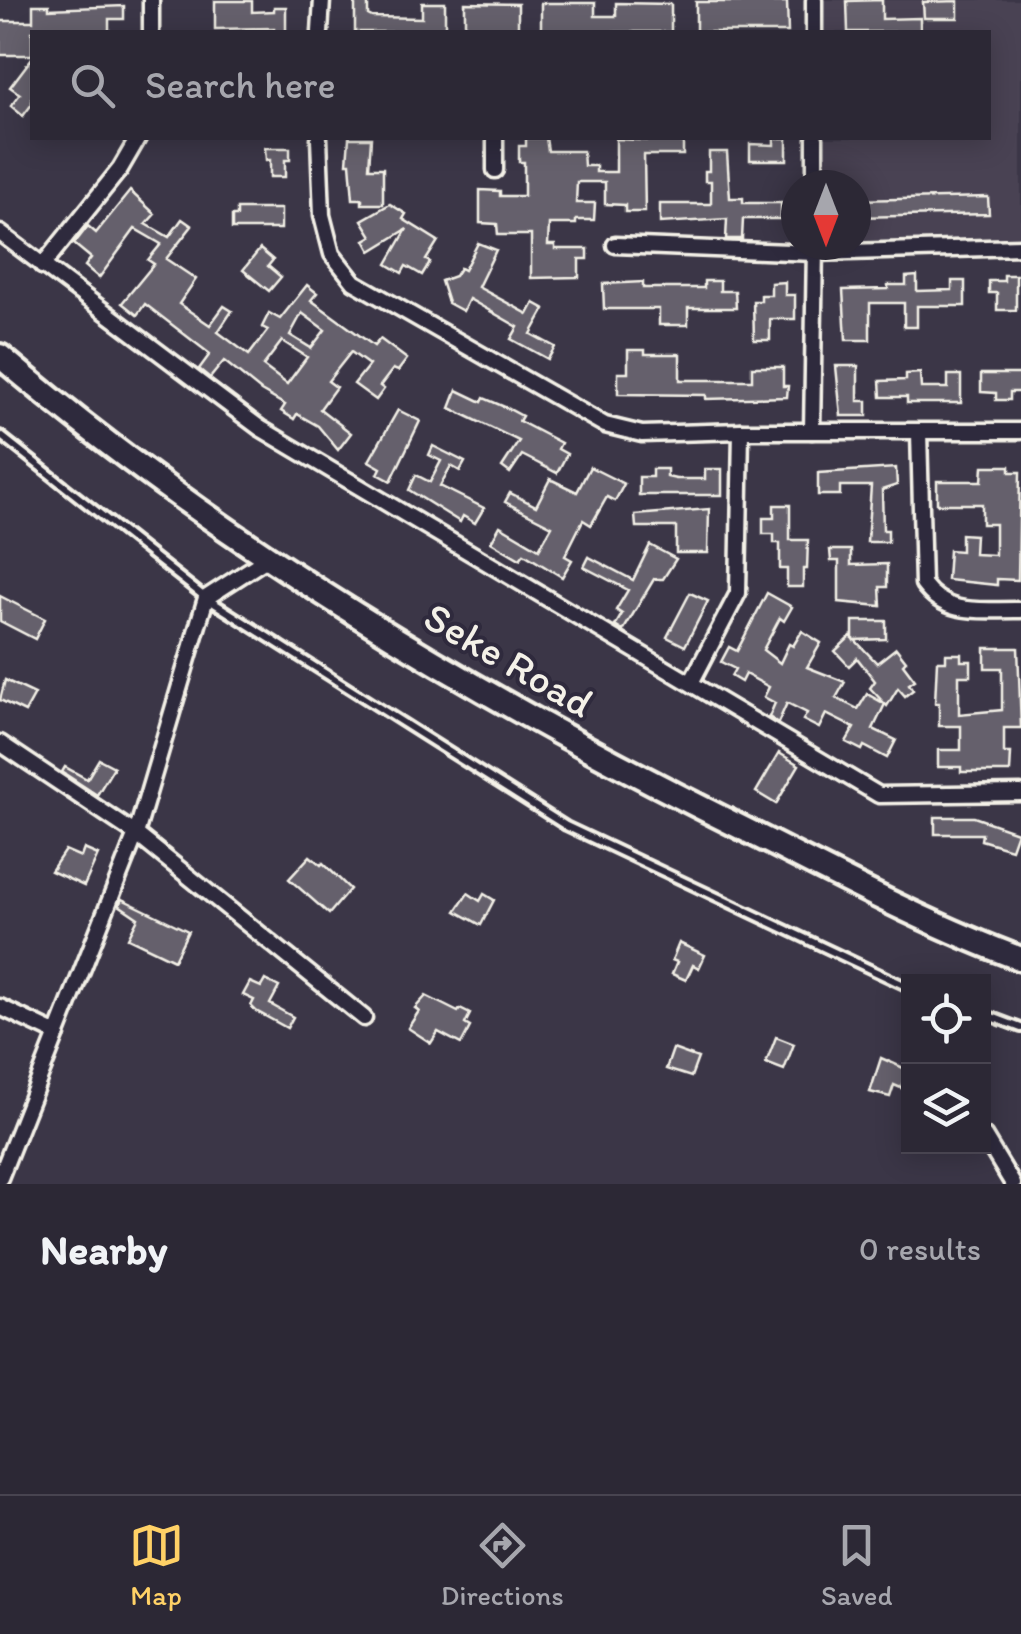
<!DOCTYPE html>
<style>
:root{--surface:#2c2835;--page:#383441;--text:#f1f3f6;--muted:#a6a6ad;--line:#484450;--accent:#ffd166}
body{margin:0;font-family:Itim,sans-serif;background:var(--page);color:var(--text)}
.controls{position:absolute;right:30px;bottom:30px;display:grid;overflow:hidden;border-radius:0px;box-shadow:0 5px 25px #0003}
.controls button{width:90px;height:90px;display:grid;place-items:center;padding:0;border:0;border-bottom:2px solid var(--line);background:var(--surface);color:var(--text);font:50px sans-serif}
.compass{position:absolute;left:781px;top:170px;width:90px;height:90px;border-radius:50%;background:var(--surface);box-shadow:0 5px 25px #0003;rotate:180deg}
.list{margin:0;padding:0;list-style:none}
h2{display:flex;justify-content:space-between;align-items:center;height:130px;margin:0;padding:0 40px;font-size:42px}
h2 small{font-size:32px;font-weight:400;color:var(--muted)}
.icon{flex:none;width:55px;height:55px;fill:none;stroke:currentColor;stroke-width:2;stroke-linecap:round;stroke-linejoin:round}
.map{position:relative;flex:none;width:1021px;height:1184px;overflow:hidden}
.search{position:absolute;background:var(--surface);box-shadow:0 5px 25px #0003;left:30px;right:30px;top:30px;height:110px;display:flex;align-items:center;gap:25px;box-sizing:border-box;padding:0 35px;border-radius:0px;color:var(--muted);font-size:38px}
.sheet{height:310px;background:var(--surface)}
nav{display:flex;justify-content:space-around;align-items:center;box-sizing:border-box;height:140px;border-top:2px solid var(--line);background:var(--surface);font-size:28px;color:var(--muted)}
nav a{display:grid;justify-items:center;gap:5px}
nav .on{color:var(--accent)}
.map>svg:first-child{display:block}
.built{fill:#484352}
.building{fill:#65616c;stroke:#f4f1e8;stroke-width:2.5;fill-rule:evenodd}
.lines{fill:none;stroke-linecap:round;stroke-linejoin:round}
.lane-casing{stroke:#f4f1e8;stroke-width:14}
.street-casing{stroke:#f4f1e8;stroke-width:21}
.primary-casing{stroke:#f4f1e8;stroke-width:30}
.lane{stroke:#2f2a3d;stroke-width:6}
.street{stroke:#2f2a3d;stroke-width:14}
.primary{stroke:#2f2a3d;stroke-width:22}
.labels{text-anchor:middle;stroke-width:8;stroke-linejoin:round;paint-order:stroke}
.street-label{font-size:42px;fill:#f4f1e8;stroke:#2f2a3d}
</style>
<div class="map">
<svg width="1021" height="1184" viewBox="0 0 1021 1184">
<rect width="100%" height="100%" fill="#3b3647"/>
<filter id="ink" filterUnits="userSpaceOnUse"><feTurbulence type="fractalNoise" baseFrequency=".01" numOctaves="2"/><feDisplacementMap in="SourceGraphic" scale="20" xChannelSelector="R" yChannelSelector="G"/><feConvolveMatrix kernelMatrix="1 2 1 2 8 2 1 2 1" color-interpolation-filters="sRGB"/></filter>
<g filter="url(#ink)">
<polygon class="built" points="825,0 1021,0 1021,242 837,247 835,245 856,245 856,185 826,185 825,138 988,138 988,32 825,32"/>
<g class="building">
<polygon points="882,0 882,19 920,18 920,32 848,32 847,1"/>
<polygon points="215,1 252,1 252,12 274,11 274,7 286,7 286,32 274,32 274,28 215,29"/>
<polygon points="958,1 958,18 924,18 923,2"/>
<polygon points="355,2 368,3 368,15 372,17 422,18 422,3 445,3 445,32 355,32"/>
<polygon points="696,2 787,2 788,32 696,32"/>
<polygon points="465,3 518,4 518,32 465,32"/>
<polygon points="541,3 595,3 595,16 616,16 616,3 671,4 671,32 541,32"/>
<polygon points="33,5 49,5 49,9 124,6 124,19 109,19 109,31 32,32 32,55 0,55 0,21 33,21"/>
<polygon points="32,58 32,104 23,116 11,106 20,94 10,87"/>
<polygon points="349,138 371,138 369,168 383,168 383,204 362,204 362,199 353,199 350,163 347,163"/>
<polygon points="526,138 546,138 548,151 583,151 584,166 596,166 596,172 616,172 616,139 683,142 683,155 644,155 645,212 625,212 625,205 605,204 605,182 577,182 576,203 595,203 594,220 576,220 576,224 549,224 548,245 555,245 555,249 588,249 588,259 579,259 579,277 531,278 531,235 498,235 497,224 480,223 480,190 500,191 500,196 524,196 524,162 519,162 519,146 526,146"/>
<polygon points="774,138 787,138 787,160 750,160 750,144 774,145"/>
<polygon points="265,148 290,148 290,160 285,160 285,177 270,177 270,160 266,160"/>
<polygon points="709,152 727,152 730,198 743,198 743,203 781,203 781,219 743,219 742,239 726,239 727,219 660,223 660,204 711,204 711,181 705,181 705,171 709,171"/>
<path d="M130,191l25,23 -9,10 23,13 13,-18 10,7 -26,33 30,20 -17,25 31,21 14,-19 8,5 -14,21 31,23 19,-25 -6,-3 7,-14 11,6 27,-34 10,8 -6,7 26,19 37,27 6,-7 27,20 -9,12 -5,-2 -13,17 4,3 -8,11 -22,-16 15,-19 -18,-13 -23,29 8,6 -16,22 31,24 -13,17 -20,-24 -21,-12 -3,5 -13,-8 4,-6 -24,-14 -37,-30 -14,17 -11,-9 11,-15 -65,-50 -8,11 -15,-12 32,-39 -6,-4 13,-16 -26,-15 -36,49 -14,-12 6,-8 -17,-14 14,-18 8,7zM302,313l23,17 -14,18 -21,-13zM282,341l25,16 -20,27 -24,-18z"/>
<polygon points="988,197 989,214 856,217 856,200"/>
<polygon points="390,204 406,214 403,219 438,241 426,260 430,262 422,275 406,266 402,273 387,264 407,229 371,251 365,240 372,236 362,220"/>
<polygon points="237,209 281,209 281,229 232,229 232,216 237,216"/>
<polygon points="478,243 496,250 478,287 528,314 534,303 545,309 531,334 555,347 548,359 511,339 518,327 469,299 463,311 448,303 441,281 455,276 460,268 464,270"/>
<polygon points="260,249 273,260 268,266 281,277 269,291 243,270"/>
<polygon points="1004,275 1016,275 1016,310 997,310 997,293 989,293 989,281 1004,281"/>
<polygon points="917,276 917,291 952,290 952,281 965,281 965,306 917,306 917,327 904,327 904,303 870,303 870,340 846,340 843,290 888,289 888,285 906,285 906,277"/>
<polygon points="704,281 720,281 720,291 735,291 736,308 688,308 688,325 659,325 659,309 604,309 603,284 643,282 643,288 704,288"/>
<polygon points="785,282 785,295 795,295 795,319 770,319 770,340 754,340 753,301 761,301 761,295 771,295 771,283"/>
<polygon points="628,350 645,350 645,354 680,354 680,380 752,380 752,367 783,367 783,386 788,386 787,397 706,399 706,395 618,394 618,373 628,373"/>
<polygon points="836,366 858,366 858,401 867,401 867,416 841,416"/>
<polygon points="920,373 921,388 948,388 948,375 961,375 961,403 907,403 907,397 881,397 880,381 906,380 906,374"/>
<polygon points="981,374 1021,374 1021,392 1010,392 1010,400 996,400 996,393 981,392"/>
<polygon points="457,390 482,402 484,398 507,408 522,416 519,421 561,443 558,449 567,454 557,473 522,455 510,473 502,467 519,441 450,408"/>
<polygon points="398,410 420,421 391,481 378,474 381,468 369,461"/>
<polygon points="433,446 465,462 460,471 451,466 440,486 484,508 475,523 463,516 460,522 409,490 416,475 430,482 441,461 429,455"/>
<polygon points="983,466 1010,466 1010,472 1020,472 1018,580 997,579 997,585 947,580 949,550 961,551 961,534 975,535 974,554 995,555 995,524 982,524 982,504 937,504 937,481 982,481"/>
<polygon points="590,467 624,484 615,501 607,497 591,525 583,520 565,556 572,560 562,577 524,554 520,559 491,542 500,526 539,549 552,526 505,502 510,493 536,506 550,479 577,492"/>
<polygon points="896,468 897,485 882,490 883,530 888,530 888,542 867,542 871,486 840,486 840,495 818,495 818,473"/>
<polygon points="652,469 667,469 667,477 676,479 705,479 705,469 722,469 722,495 639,495 639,477 652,477"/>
<polygon points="774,505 790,505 790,540 808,540 807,569 803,569 803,587 787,587 787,569 780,569 780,543 774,543 774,534 763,534 763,518 774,518"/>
<polygon points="709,509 708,553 676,553 676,527 636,527 635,515"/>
<polygon points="650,545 676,559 663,579 654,579 623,631 615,626 622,614 616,610 628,590 584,567 589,557 633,580"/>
<polygon points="830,550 851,550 851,565 887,564 887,587 880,587 881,606 839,602 839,561 831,561"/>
<polygon points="690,593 708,601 685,646 667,637"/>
<polygon points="767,593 792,607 784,621 780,618 763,650 780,663 789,644 793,646 802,631 821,643 807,667 845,682 836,698 858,709 867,694 885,704 873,729 896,740 887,758 864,746 862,750 846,742 854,728 826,714 819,728 803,720 807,713 787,703 778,723 769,717 775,703 764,697 769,687 745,674 741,682 731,676 735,669 721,662 729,647 737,651"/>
<polygon points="0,596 45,619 35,639 0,621"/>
<polygon points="853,621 886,621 886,639 855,640 877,663 896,648 906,661 903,664 915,680 909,684 913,690 905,696 898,688 887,706 870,688 875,681 857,658 849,666 835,651 851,636 853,639"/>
<polygon points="985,648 1018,648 1021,728 1004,728 1004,753 1011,753 1010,772 961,772 961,767 938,767 938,750 961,750 961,726 939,726 939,703 935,703 937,661 946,661 946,654 961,654 961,661 971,661 971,676 959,676 959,714 1002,710 1002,668 985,668"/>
<polygon points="5,680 35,694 25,712 0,700"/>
<polygon points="779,753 799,765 776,804 756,792"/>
<polygon points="99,759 114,767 97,795 62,772 65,767 87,779"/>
<polygon points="935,817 974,817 1017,832 1011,849 981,840 982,834 935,834"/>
<polygon points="84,849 98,855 84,886 51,871 65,850 81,857"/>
<polygon points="310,856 321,865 323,863 350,889 329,914 289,879"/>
<polygon points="468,893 480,901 484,894 494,900 481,925 456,911"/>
<polygon points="122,899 188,931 174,960 128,938 138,918 119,905"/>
<polygon points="679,943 705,955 699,968 693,965 686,980 672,974 677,962 672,960"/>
<polygon points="265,980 279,987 270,1004 293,1017 287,1028 256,1011 251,1006 254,1000 243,995 250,982 261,987"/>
<polygon points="426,996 458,1012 460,1009 470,1014 465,1024 470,1027 461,1044 438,1032 431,1043 408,1028 419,1011 415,1008"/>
<polygon points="776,1037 794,1044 784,1070 766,1063"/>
<polygon points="673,1049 698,1058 691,1077 666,1069"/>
<polygon points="881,1058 908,1070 901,1088 894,1085 890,1097 870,1092"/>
</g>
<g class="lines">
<g class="lane-casing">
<g id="lane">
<polyline points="0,435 206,598 566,826 908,987"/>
<polyline points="984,1014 1021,1028"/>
</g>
</g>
<g class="street-casing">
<g id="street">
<polyline points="814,0 814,32"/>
<polyline points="151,32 151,0"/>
<polyline points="320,32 322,0"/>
<polyline points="319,138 322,215 332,254 354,282 605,425 642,434 741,431 1021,431"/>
<polyline points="815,138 815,185"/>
<polyline points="495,170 495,138"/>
<polyline points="0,233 260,428 879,795 1021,793"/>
<polyline points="615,245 815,253 1021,247"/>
<polyline points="42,266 120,169 138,138"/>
<polyline points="812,431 815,246"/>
<path d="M919,432l4,152c25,34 60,25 98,26"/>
<polyline points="692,681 738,593 741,431"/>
<polyline points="0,743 136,834 364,1018"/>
<polyline points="0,1007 57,1034"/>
<polyline points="984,1136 1013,1184"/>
<polyline points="0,1178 136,834 206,598 268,558"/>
</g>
</g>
<g class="primary-casing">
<path id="primary" d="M0,356c223,190 478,341 740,471 92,46 184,96 281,132"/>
</g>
<use href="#lane" class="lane"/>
<use href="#street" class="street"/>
<use href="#primary" class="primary"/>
</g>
</g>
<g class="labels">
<g class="street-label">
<text transform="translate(509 659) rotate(30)" y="15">Seke Road</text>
</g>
</g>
</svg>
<div class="controls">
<button><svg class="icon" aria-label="locate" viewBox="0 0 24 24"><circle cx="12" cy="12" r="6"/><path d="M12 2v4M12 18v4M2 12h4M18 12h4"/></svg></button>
<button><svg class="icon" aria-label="layers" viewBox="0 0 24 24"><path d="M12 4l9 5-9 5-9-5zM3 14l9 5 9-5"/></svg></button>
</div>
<svg class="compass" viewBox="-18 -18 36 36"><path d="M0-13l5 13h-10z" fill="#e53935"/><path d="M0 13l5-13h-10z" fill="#a6a6ad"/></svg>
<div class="search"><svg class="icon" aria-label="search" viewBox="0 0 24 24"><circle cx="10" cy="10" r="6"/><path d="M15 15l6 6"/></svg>Search here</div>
</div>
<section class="sheet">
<h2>Nearby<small>0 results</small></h2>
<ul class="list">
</ul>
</section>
<nav>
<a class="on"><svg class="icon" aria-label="map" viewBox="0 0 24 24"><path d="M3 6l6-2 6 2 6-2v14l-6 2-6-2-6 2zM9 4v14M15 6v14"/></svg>Map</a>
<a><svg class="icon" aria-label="directions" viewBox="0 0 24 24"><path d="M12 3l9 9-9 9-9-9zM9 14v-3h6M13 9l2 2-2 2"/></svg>Directions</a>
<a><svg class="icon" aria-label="saved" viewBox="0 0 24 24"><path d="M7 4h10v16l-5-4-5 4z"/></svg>Saved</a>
</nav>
